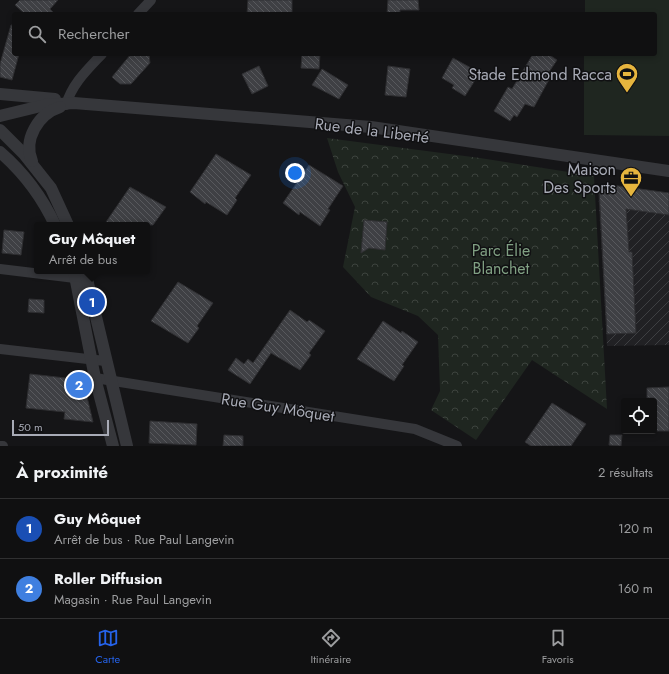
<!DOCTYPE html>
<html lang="fr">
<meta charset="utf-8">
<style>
:root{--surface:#101011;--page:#1e1e1f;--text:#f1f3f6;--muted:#9c9d9f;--line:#303031;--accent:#2563eb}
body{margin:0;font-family:Jost,sans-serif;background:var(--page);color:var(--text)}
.controls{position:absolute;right:12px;bottom:12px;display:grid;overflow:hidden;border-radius:4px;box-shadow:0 2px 6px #0003}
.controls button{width:36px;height:36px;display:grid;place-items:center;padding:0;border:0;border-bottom:1px solid var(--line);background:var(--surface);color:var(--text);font:20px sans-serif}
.scale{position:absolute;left:12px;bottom:10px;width:97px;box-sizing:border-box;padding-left:4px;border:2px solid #a8abb6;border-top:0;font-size:11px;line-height:14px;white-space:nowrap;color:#a8abb6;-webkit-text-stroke:3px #101012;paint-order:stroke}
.you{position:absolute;left:295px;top:173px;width:14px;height:14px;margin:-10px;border:3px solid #fff;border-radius:50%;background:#1a73e8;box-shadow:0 0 0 6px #1a73e833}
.badge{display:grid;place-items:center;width:26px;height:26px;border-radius:50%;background:var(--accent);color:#fff;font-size:13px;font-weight:700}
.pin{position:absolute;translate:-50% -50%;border:2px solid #fff;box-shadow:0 1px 4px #0006}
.popup{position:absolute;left:34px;top:222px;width:116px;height:52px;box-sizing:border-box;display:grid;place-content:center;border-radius:4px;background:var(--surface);filter:drop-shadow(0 1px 3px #0005);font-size:13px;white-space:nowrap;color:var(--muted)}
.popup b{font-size:15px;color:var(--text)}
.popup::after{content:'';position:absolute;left:50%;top:100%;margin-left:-8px;border:8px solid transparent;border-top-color:var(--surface)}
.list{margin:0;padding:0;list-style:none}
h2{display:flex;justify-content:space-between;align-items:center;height:52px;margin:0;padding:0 16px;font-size:17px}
h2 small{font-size:13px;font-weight:400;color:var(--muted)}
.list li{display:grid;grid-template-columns:26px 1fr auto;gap:12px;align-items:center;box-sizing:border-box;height:60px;padding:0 16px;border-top:1px solid var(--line)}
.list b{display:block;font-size:15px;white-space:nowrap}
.list p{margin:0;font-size:13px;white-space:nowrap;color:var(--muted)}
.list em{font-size:13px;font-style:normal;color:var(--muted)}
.icon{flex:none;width:22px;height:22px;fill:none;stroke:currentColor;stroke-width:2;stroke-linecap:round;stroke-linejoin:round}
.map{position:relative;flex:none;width:669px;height:446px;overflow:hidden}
.search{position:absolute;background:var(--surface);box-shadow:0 2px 6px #0003;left:12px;right:12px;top:12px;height:44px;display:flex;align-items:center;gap:10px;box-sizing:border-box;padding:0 14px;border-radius:4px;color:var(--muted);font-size:15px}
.sheet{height:172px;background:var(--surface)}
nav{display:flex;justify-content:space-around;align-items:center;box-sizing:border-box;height:56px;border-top:1px solid var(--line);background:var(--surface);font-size:11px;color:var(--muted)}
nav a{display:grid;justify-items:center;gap:2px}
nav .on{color:var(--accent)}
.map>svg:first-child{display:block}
.industrial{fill:url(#industrial-furrows)}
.grass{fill:#1f2620}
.forest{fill:url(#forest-crowns)}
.building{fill:url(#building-back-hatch);stroke:#2f2f32}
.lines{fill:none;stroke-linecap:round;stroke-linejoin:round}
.minor{stroke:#36373b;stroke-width:10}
.tertiary{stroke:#36373b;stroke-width:12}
.labels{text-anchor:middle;stroke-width:3;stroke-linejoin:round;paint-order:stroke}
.poi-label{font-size:16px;fill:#a8abb6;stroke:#101012;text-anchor:end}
.street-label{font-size:16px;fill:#a8abb6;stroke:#101012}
.park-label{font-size:16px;fill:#80a083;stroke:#101012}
</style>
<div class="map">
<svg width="669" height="446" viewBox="0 0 669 446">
<defs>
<pattern id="industrial-furrows" width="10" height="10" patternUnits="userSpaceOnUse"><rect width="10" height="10" fill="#212124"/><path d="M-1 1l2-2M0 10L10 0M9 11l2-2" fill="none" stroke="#3e3f42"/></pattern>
<pattern id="forest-crowns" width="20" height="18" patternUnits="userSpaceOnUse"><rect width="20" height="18" fill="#1f2620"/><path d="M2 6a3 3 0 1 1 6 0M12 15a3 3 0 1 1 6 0" fill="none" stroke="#3d433e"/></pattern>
<pattern id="building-back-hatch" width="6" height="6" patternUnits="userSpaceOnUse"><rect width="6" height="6" fill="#3f4044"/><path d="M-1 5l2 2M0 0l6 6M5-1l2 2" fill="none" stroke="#58595d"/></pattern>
</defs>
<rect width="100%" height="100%" fill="#151517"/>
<polygon class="industrial" points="611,185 669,193 669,345 607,346 598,188 610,190"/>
<polygon class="grass" points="585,0 669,0 669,136 584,135 584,54 655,54 655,14 585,14"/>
<polygon class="forest" points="327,138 480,158 594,176 607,409 532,360 476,440 431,410 440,391 438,335 418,316 371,297 343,267 355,207 338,172"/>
<g class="building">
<polygon points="20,0 58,0 50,9 55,14 25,14 15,5"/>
<polygon points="248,0 292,0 292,14 247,14"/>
<polygon points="388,0 418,0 419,10 400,10 400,14 387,14"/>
<polygon points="11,25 14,25 14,54 19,54 12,80 0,77 0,64"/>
<polygon points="131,54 149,54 150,63 131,84 120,84 112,77"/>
<polygon points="302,54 320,54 319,69 301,68"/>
<polygon points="533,54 548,54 557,60 549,72 552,74 534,107 525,104 517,117 514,115 510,121 494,111 508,87 512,89"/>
<polygon points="453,58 471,68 469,73 477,77 465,96 452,88 454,85 442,78"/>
<polygon points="259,66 268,86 252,94 242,74"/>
<polygon points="388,66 410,69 406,97 385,95"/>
<polygon points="322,69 348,85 339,99 312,85"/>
<polygon points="216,154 251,175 235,198 237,200 227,215 206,202 205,204 190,192"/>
<polygon points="309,165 343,186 328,209 330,210 320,226 300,212 299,215 283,203"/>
<polygon points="611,185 669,193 669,215 626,209 629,252 632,252 636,333 607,334 599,188 610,190"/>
<polygon points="130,187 166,207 153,225 104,225"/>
<polygon points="364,220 387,222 385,250 369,248 361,253"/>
<polygon points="4,230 24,232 21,255 2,253"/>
<polygon points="178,282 213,303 197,326 199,328 188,343 151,321"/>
<polygon points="29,299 44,300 44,313 28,312"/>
<polygon points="290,310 307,322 309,320 325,331 309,353 311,355 300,370 271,353 250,384 228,370 236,358 244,364 248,359 253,363"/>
<polygon points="383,321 401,333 402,331 418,342 402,365 404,366 394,381 357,359"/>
<polygon points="30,374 83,380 93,422 64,419 65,412 26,408"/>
<polygon points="669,387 669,431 654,431 654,398 647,398 647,388"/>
<polygon points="552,403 586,424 571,446 531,446 525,442"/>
<polygon points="150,421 197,424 196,445 149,443"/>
<polygon points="224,435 243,436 243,446 223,446"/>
<polygon points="610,435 622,435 621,446 609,445"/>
</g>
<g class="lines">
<g class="minor">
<polyline points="138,14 151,0"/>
<path d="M66,105c6,-21 21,-35 36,-51"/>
<polyline points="0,269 75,278 82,275"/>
<polyline points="0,349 105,361"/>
<polyline points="95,378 415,429 457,446"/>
<polyline points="0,446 3,446"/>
</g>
<g class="tertiary">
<polyline points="0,94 55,99"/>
<polyline points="0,116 45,105 74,103 371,127 669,171"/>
<polyline points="0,130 24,154 51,188 68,225"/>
<path d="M0,152c23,20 42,45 55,73"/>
<path d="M32,161c-9,-21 6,-47 28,-54"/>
<polyline points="74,271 95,378 113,446"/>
<polyline points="85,271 127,446"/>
</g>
</g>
<defs>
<g id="stadium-pin" transform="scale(1.15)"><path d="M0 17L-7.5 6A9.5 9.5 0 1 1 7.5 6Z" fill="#e6b53e" stroke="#101012"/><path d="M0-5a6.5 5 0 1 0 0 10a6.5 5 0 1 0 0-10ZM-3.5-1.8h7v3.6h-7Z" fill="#111"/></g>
<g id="office-pin" transform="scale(1.15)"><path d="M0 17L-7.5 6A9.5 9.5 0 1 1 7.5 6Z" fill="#e6b53e" stroke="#101012"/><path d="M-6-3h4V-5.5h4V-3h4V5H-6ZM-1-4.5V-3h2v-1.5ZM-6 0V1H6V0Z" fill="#111"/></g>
</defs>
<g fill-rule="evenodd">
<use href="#stadium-pin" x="627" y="74"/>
<use href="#office-pin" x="631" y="178"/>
</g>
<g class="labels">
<g class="poi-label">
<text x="612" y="80">Stade Edmond Racca</text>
<text x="616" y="175">Maison<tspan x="616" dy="18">Des Sports</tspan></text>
</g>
<g class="street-label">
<text transform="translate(372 130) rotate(7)" y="6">Rue de la Liberté</text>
<text transform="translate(278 407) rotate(9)" y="6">Rue Guy Môquet</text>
</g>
<g class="park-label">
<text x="501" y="256">Parc Élie<tspan x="501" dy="18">Blanchet</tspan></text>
</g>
</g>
</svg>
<div class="controls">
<button><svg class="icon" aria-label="locate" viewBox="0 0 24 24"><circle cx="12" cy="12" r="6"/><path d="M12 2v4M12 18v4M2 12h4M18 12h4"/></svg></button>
</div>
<div class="scale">50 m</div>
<div class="you"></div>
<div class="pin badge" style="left:92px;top:302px;background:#1a4fb4">1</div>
<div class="popup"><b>Guy Môquet</b>Arrêt de bus</div>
<div class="pin badge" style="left:79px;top:385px;background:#3f7fe0">2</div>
<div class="search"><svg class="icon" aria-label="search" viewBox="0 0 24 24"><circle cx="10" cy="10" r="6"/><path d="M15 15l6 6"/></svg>Rechercher</div>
</div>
<section class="sheet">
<h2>À proximité<small>2 résultats</small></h2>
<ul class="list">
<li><span class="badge" style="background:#1a4fb4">1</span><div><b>Guy Môquet</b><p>Arrêt de bus · Rue Paul Langevin</p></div><em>120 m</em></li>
<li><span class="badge" style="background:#3f7fe0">2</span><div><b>Roller Diffusion</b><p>Magasin · Rue Paul Langevin</p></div><em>160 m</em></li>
</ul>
</section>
<nav>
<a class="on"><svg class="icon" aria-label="map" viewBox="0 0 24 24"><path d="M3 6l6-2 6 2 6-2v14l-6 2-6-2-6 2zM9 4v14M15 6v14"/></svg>Carte</a>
<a><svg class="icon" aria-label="directions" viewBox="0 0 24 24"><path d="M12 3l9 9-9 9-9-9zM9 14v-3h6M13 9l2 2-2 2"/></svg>Itinéraire</a>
<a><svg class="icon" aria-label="saved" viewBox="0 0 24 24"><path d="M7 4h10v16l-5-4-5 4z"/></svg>Favoris</a>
</nav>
